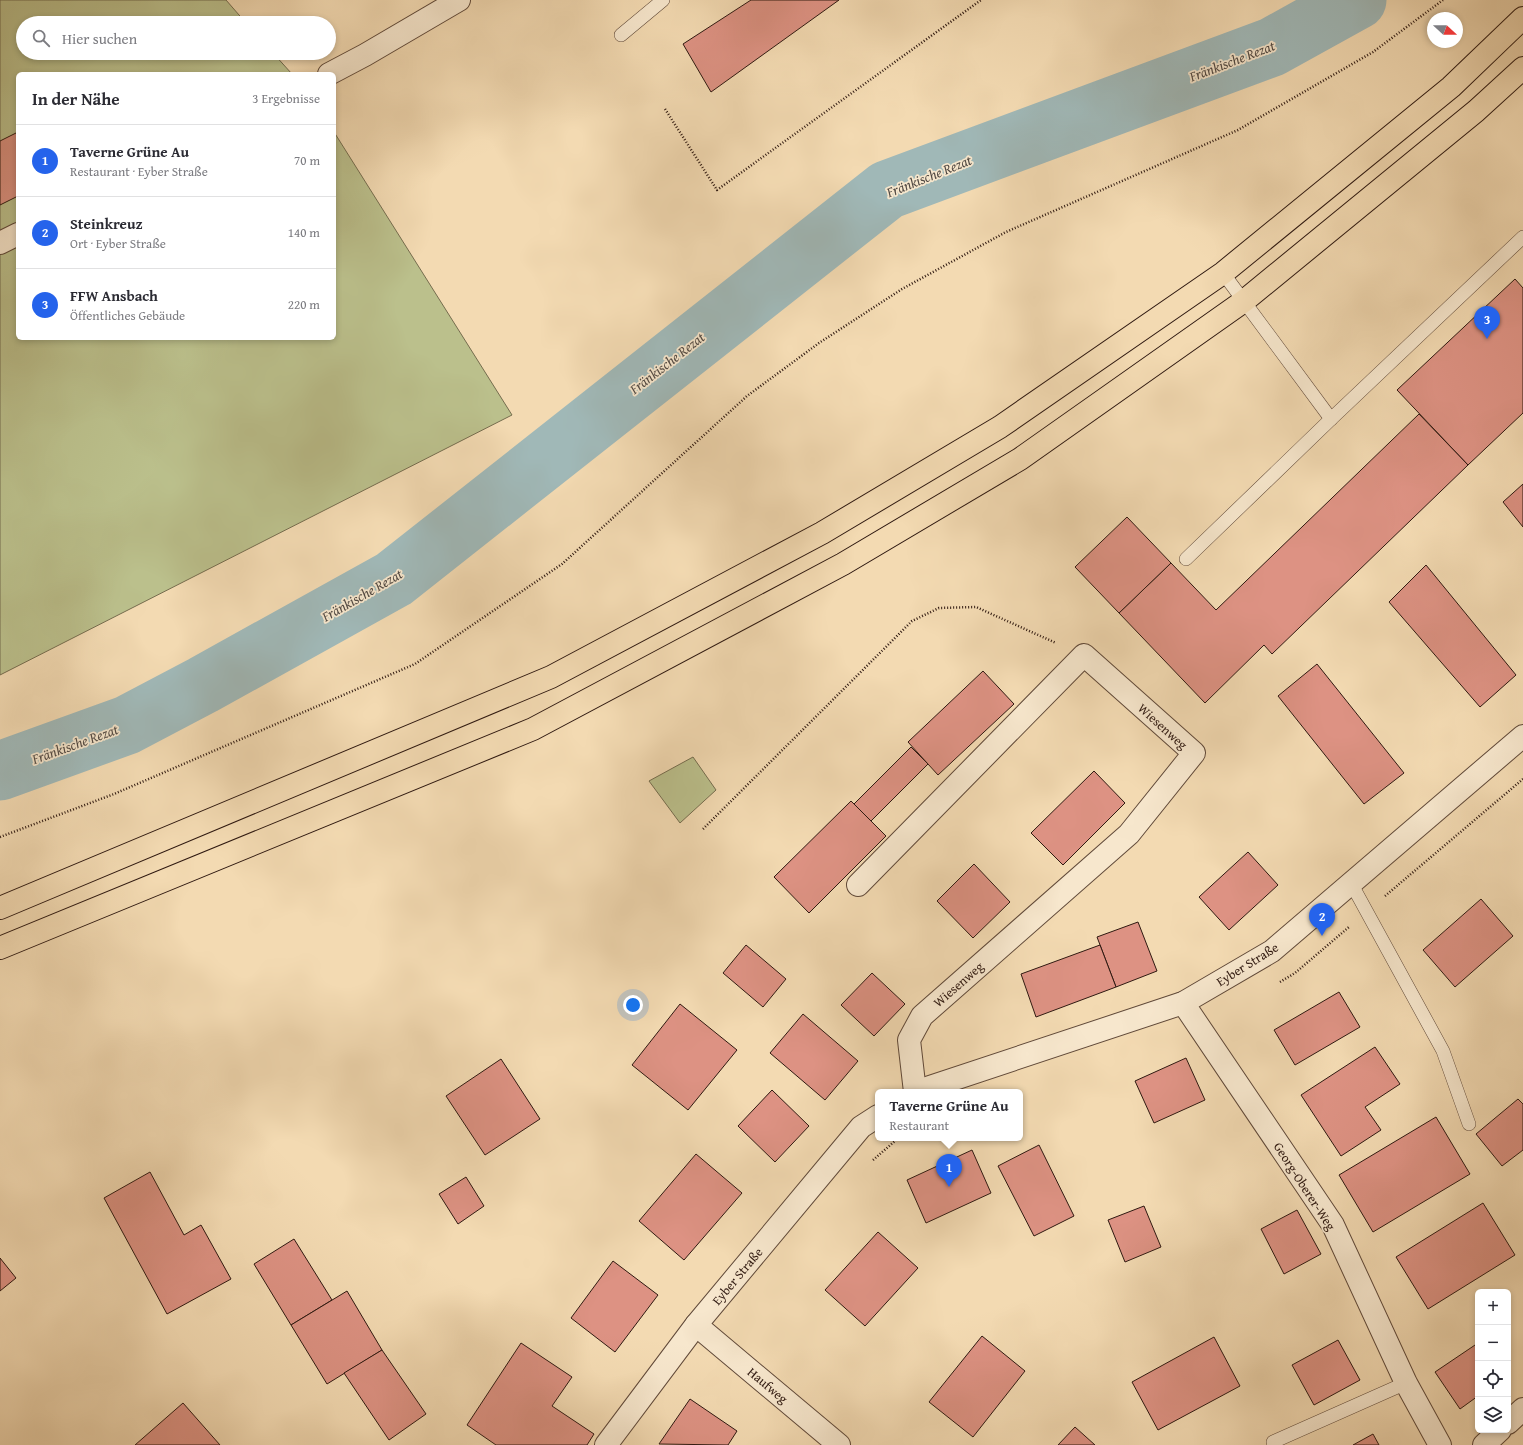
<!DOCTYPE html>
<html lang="de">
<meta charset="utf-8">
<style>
:root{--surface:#fff;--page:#f2f2f3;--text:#2b2b33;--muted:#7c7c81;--line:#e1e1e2;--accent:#2563eb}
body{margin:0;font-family:"Gentium Book Plus",serif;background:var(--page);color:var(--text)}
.controls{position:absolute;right:12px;bottom:12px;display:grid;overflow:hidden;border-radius:6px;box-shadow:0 2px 6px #0003}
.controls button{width:36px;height:36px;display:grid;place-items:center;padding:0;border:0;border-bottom:1px solid var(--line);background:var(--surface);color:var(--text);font:20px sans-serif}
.compass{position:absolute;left:1427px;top:12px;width:36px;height:36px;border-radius:50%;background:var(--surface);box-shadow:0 2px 6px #0003;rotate:111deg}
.you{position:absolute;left:633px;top:1005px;width:14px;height:14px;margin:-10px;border:3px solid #fff;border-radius:50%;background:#1a73e8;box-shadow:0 0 0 6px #1a73e833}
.badge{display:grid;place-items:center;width:26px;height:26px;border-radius:50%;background:var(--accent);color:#fff;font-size:13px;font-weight:700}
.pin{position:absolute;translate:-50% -33px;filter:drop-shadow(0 1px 2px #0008)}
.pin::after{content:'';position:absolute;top:21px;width:14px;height:12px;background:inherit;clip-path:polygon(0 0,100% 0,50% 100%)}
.popup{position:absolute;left:875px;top:1089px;width:148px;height:52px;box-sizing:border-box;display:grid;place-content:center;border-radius:6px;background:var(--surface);filter:drop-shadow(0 1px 3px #0005);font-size:13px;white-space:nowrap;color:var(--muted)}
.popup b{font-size:15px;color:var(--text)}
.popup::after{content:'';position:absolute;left:50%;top:100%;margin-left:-8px;border:8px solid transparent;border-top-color:var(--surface)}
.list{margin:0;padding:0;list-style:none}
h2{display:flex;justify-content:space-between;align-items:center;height:52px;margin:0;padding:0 16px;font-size:17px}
h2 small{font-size:13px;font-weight:400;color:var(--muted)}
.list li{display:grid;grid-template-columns:26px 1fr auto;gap:12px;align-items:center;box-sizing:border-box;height:72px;padding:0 16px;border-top:1px solid var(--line)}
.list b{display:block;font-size:15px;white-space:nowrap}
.list p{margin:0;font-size:13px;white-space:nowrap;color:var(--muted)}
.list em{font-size:13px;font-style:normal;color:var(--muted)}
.icon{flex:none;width:22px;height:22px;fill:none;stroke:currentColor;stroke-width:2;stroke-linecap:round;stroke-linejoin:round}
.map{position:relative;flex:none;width:1523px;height:1445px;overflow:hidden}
.search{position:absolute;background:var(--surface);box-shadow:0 2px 6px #0003;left:16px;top:16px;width:320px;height:44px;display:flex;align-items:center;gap:10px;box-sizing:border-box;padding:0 14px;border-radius:22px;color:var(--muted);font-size:15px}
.panel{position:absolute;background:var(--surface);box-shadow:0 2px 6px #0003;left:16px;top:72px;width:320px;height:268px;border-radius:6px}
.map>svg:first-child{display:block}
.green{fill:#bbc08c;stroke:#756c4e}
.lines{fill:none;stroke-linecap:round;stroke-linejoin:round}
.river{stroke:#a0b8b7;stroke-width:59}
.building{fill:#dd9283;stroke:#2f1911}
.service-casing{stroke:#604939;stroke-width:14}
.minor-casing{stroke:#604939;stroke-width:24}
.primary-casing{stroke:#2f1911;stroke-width:24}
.path{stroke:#2f1911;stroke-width:2.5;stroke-dasharray:1 2;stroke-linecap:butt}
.service{stroke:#f7e7cd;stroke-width:13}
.minor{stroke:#f7e7cd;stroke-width:22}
.primary{stroke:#f3dab2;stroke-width:22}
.labels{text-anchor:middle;stroke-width:3.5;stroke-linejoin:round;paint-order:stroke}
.street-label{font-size:13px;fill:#2f1911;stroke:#f7e7cd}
.water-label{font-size:14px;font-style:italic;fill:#514943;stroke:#f7e7cd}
</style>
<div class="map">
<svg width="1523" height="1445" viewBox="0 0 1523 1445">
<rect width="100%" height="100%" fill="#f3dab2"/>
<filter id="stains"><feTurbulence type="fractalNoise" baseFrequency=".005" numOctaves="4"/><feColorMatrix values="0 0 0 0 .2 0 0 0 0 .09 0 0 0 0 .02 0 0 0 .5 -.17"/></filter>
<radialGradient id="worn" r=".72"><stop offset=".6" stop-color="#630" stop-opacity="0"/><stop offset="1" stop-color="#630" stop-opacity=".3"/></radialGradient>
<g class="green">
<polygon points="0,0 226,0 246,23 23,23 23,53 273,53 292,74 18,74 18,338 334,338 334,132 512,415 0,675"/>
<polygon points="693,757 716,790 680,823 649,781"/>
</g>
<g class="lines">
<polyline class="river" points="0,771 127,725 203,685 394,579 887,190 1272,47 1357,0"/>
</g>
<g class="building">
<polygon points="751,0 839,0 711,92 683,44"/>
<polygon points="18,132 18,196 0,205 0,141"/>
<polygon points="1515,279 1523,288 1523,413 1468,465 1397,390"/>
<polygon points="1419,414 1468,465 1272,654 1264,645 1205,703 1119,613 1171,563 1216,610"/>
<polygon points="1523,484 1523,527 1503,502"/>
<polygon points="1127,517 1171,563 1119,613 1075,567"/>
<polygon points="1426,565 1516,675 1480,707 1389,602"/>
<polygon points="1317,664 1404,773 1364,804 1278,696"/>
<polygon points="983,671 1014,704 938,775 908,742"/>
<polygon points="911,747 928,764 871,821 854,804"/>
<polygon points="1094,771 1125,803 1063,865 1031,833"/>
<polygon points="851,801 886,836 809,913 774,877"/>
<polygon points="1248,852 1278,885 1229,930 1199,897"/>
<polygon points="974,864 1010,902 973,938 937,901"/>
<polygon points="1481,899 1513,936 1455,987 1423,950"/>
<polygon points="1138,922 1157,971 1116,987 1097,937"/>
<polygon points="746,945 786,979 763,1007 723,973"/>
<polygon points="1100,945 1116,987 1036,1017 1021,974"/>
<polygon points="872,973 905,1004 874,1036 841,1005"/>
<polygon points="1339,992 1360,1027 1295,1065 1274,1030"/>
<polygon points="680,1004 737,1050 688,1110 632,1065"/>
<polygon points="803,1014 858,1061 825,1100 770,1053"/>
<polygon points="1375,1047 1400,1084 1365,1107 1381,1130 1341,1156 1301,1095"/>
<polygon points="1186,1058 1205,1100 1154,1123 1135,1081"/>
<polygon points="501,1059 540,1119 485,1155 446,1096"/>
<polygon points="772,1090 809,1126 775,1162 738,1126"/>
<polygon points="1518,1099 1523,1104 1523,1150 1502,1166 1476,1134"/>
<polygon points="1436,1117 1470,1174 1373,1232 1339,1175"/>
<polygon points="1039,1145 1074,1216 1034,1236 998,1166"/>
<polygon points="972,1150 991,1193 926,1223 907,1180"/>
<polygon points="696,1154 742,1193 684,1260 639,1221"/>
<polygon points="150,1172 184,1235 201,1225 231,1279 167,1314 104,1198"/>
<polygon points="466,1177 484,1206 458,1224 439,1194"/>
<polygon points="1483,1203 1515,1255 1428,1309 1396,1257"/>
<polygon points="1144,1206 1161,1247 1125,1262 1108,1220"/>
<polygon points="1297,1210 1321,1254 1284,1274 1261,1229"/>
<polygon points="878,1232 918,1268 865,1326 825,1290"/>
<polygon points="294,1239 332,1300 291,1325 254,1264"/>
<polygon points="0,1258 16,1278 0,1291"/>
<polygon points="613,1261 658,1295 615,1352 571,1318"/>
<polygon points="347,1291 382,1350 327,1384 291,1325"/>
<polygon points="982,1336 1025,1371 973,1437 929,1402"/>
<polygon points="1214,1337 1240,1386 1158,1430 1132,1382"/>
<polygon points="1338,1340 1360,1380 1314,1405 1292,1365"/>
<polygon points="521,1343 572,1377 552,1406 594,1434 587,1445 496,1445 467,1425"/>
<polygon points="1478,1343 1478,1396 1460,1409 1435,1372"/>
<polygon points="382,1350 426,1414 389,1440 344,1373"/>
<polygon points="690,1399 737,1431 728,1445 659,1444"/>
<polygon points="183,1403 220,1445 135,1445"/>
<polygon points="1075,1427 1095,1445 1058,1445"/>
<polygon points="1373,1434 1379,1445 1353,1445"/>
</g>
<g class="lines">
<g class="service-casing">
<g id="service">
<polyline points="621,35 663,0"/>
<polyline points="1223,273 1331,419"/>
<polyline points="1186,559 1331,419 1523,237"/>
<polyline points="1351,883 1443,1051 1469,1124"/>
<polyline points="1273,1442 1406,1383"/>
</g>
</g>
<g class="minor-casing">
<g id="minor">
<polyline points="329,74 365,55 459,0"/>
<polyline points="0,243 18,234"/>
<polyline points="858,885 1084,655 1194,753 1129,834 922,1016 909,1040 915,1092"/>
<polyline points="1183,1003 1333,1225 1406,1383 1440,1445"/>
<polyline points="915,1092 1183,1003 1272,951 1523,736"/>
<polyline points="696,1325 839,1445"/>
<polyline points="1508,1423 1523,1409"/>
<polyline points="606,1445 696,1325 861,1127 878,1116"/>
<polyline points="1484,1445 1500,1430"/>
</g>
</g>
<g class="primary-casing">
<g id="primary">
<polyline points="0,908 551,677 822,533 1000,427 1223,273 1451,87 1523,18"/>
<polyline points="0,948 533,729 843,564 1020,459 1244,301 1476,111 1523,68"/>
</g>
</g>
<g class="path">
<polyline points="665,109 717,190 981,0"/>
<polyline points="703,829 912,621 939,608 976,607 1056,643"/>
<polyline points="0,837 114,794 415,664 562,564 747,396 819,343 902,289 1006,232 1238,130 1373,52 1443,0"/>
<polyline points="1385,896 1523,779"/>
<polyline points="1280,982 1295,973 1349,927"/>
<polyline points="873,1160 895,1141"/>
</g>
<use href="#service" class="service"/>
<use href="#minor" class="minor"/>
<use href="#primary" class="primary"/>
</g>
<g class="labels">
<g class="street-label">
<text transform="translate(1163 726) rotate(42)" y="5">Wiesenweg</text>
<text transform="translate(1247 964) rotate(-32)" y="5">Eyber Straße</text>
<text transform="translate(958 984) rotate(-41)" y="5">Wiesenweg</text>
<text transform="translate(1305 1186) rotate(57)" y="5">Georg-Oberer-Weg</text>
<text transform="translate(737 1276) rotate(-50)" y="5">Eyber Straße</text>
<text transform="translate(768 1385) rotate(40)" y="5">Haufweg</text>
</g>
<g class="water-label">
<text transform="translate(1232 61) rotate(-21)" y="5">Fränkische Rezat</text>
<text transform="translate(929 176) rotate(-22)" y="5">Fränkische Rezat</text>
<text transform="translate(667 363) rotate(-38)" y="5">Fränkische Rezat</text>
<text transform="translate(362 595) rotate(-30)" y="5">Fränkische Rezat</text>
<text transform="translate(75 744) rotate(-20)" y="5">Fränkische Rezat</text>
</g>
</g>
<rect width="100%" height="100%" filter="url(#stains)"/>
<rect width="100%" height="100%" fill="url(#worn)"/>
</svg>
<div class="controls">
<button>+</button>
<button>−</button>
<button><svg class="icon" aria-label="locate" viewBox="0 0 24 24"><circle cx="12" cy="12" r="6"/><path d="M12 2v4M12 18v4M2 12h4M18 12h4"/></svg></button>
<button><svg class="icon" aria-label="layers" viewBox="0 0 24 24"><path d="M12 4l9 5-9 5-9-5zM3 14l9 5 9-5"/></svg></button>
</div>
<svg class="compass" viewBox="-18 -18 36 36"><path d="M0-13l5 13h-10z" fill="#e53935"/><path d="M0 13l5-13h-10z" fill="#7c7c81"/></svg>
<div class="you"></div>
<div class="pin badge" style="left:949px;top:1187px">1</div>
<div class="popup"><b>Taverne Grüne Au</b>Restaurant</div>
<div class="pin badge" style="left:1322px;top:936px">2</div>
<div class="pin badge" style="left:1487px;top:339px">3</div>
<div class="search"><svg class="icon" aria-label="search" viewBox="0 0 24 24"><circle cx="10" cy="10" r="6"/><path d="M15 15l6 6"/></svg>Hier suchen</div>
<section class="panel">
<h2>In der Nähe<small>3 Ergebnisse</small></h2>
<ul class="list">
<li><span class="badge">1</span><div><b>Taverne Grüne Au</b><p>Restaurant · Eyber Straße</p></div><em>70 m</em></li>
<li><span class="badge">2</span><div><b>Steinkreuz</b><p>Ort · Eyber Straße</p></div><em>140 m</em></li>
<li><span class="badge">3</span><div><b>FFW Ansbach</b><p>Öffentliches Gebäude</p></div><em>220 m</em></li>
</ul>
</section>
</div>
